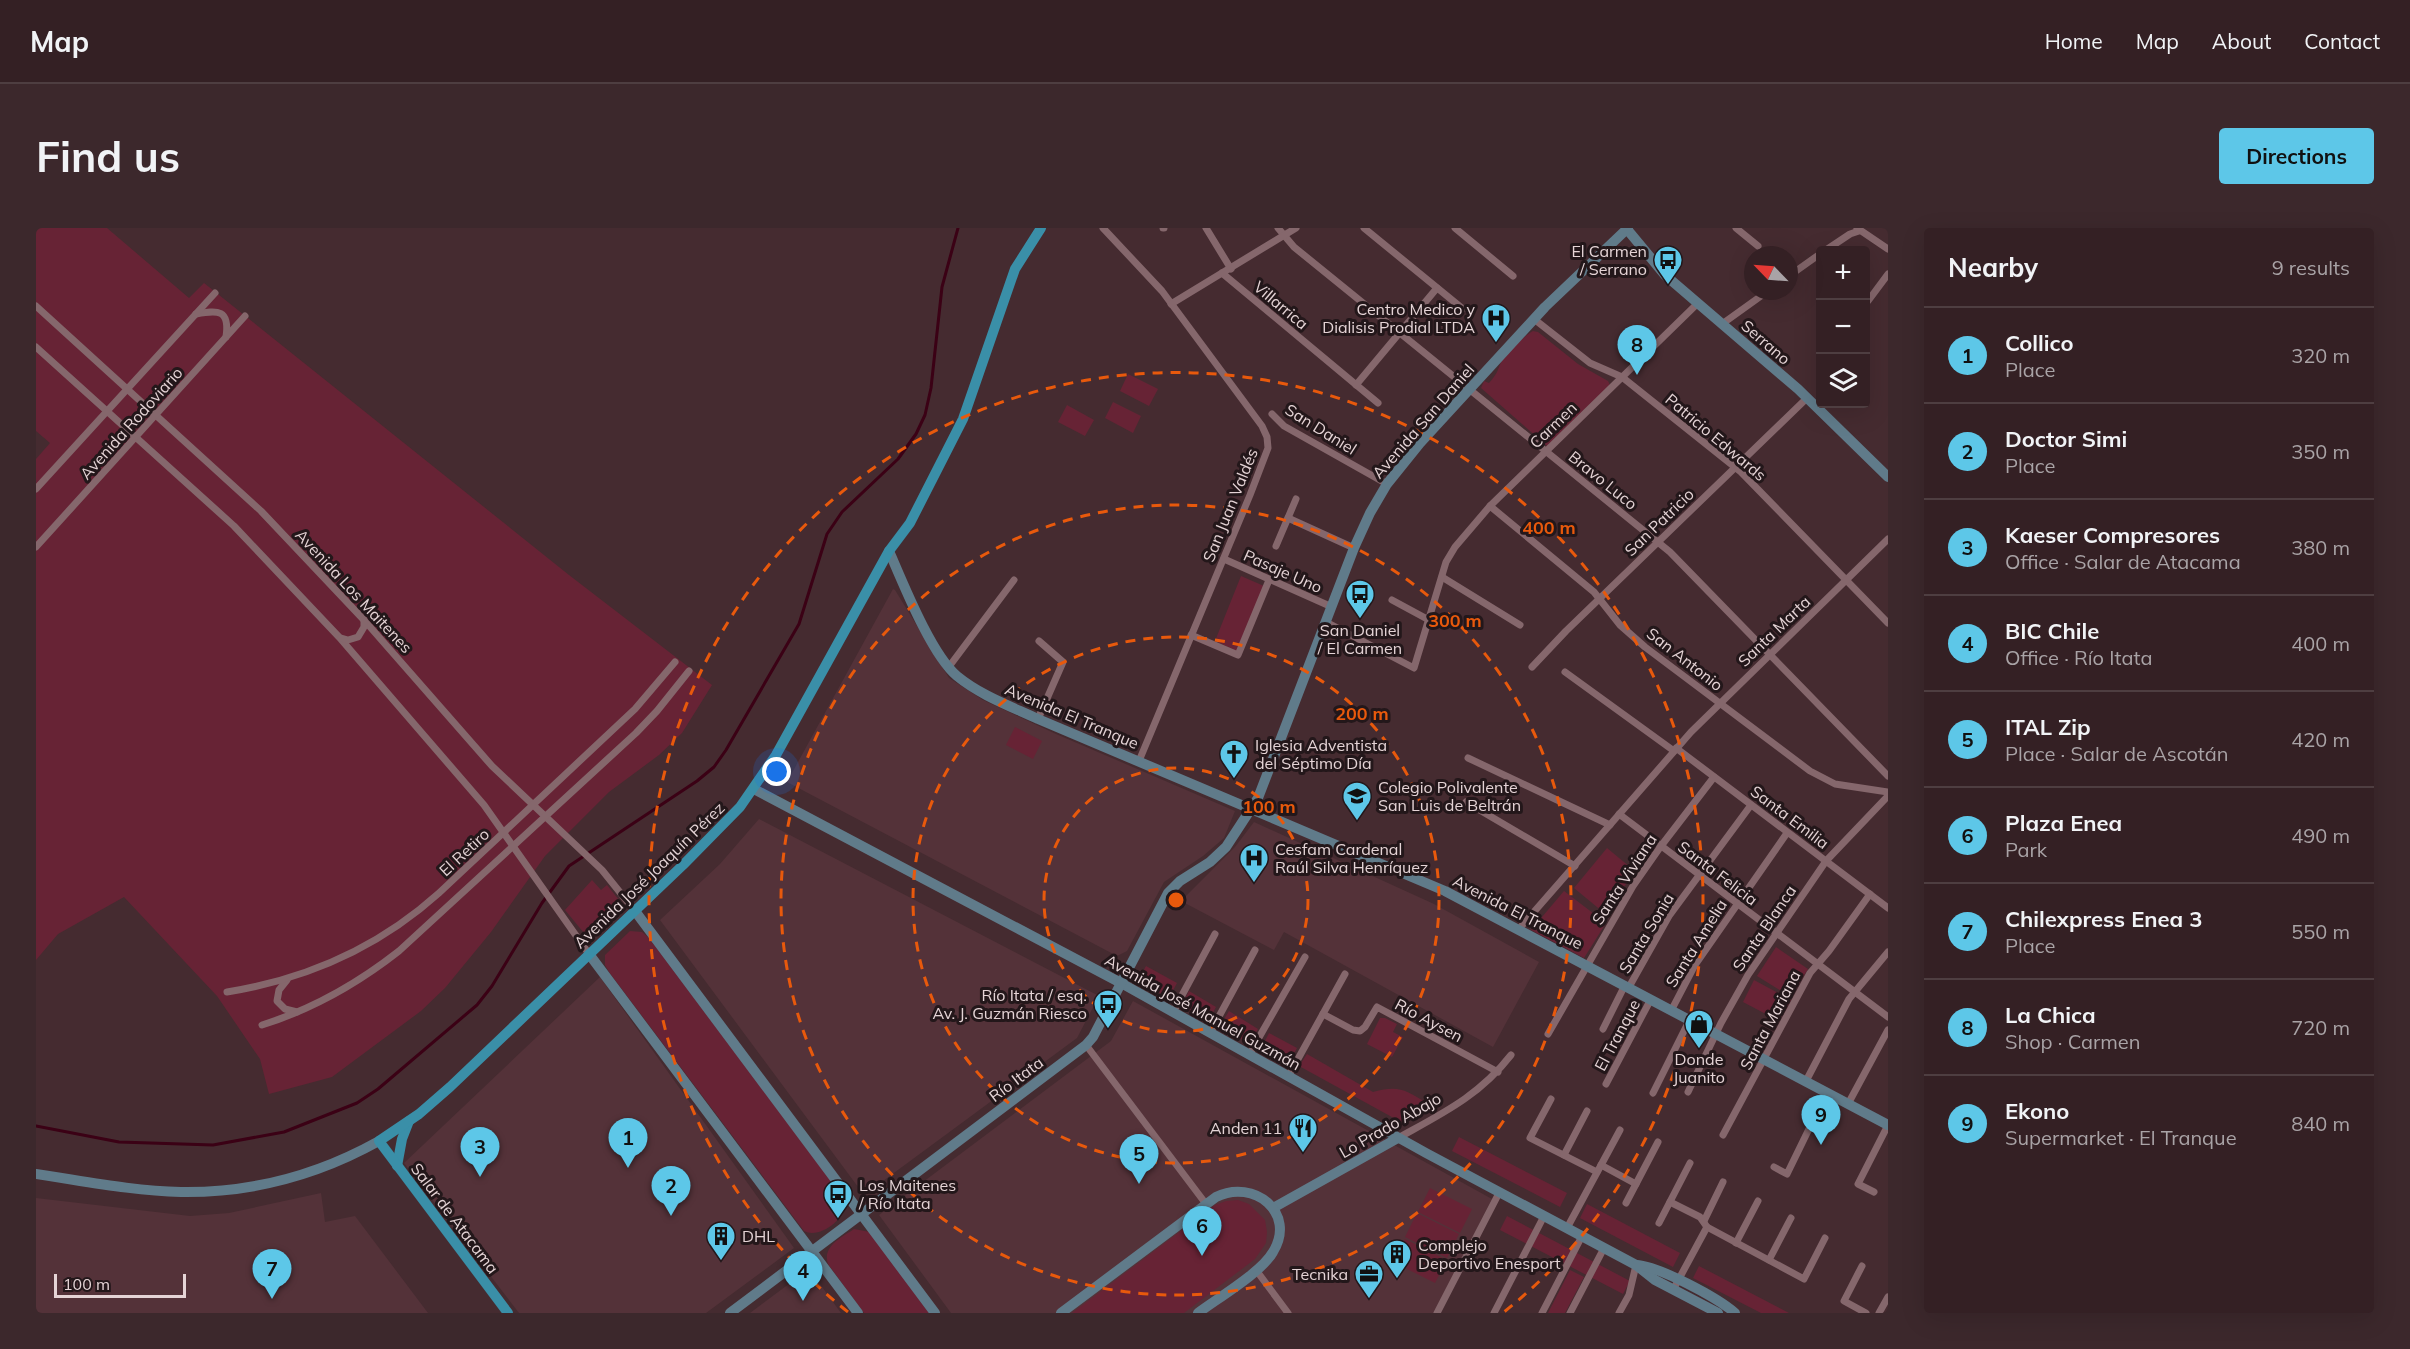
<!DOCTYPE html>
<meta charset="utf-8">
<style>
:root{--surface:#342024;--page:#3c282c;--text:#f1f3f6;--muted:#a9a3a6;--line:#4e3e41;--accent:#5dc7e8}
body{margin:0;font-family:Mulish,sans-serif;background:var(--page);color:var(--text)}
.controls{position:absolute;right:18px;top:18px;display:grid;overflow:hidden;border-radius:6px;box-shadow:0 6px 24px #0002}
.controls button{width:54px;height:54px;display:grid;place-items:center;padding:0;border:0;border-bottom:2px solid var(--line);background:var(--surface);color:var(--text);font:30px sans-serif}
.compass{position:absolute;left:1708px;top:18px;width:54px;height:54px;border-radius:50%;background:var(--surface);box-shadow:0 6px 24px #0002;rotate:295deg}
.scale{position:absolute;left:18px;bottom:15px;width:132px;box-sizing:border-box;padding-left:6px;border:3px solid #e5d4d6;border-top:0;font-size:16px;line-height:21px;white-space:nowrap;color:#e5d4d6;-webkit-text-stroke:4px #23171a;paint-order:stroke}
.you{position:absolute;left:741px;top:544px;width:21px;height:21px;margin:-15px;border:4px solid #fff;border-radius:50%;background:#1a73e8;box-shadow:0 0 0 9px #1a73e833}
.badge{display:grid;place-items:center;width:39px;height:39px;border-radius:50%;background:var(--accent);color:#111;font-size:20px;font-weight:700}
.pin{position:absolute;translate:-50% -50px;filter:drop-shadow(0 2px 3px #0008)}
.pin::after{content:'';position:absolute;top:32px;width:21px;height:18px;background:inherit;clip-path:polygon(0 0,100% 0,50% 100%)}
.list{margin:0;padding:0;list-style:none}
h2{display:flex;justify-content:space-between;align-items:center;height:78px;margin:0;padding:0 24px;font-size:26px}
h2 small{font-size:20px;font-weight:400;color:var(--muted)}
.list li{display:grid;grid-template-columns:39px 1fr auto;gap:18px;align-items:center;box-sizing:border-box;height:96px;padding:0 24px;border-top:2px solid var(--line)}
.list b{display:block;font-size:22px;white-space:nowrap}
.list p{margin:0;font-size:20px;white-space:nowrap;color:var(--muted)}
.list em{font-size:20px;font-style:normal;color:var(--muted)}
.icon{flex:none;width:33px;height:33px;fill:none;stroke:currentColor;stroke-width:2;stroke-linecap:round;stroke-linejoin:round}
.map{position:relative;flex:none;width:1852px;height:1085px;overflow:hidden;border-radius:6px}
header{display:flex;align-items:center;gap:36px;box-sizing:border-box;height:84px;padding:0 30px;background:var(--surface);border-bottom:2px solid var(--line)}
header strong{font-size:28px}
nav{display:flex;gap:33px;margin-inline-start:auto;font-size:21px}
.intro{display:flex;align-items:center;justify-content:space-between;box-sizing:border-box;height:144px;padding:0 36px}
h1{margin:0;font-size:42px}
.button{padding:15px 27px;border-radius:6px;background:var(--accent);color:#111;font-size:21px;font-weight:700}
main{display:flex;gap:36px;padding:0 36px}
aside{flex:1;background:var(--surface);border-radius:6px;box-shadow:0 6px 24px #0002}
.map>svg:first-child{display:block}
.built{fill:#543239}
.green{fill:#672335}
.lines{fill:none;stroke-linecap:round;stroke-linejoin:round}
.stream{stroke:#3b0115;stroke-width:3}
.street{stroke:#85676c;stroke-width:7}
.secondary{stroke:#607b8a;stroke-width:10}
.primary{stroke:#3a8fa8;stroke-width:10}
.ring{fill:none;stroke:#e8590c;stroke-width:3;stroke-dasharray:10 8}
.labels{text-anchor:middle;stroke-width:6;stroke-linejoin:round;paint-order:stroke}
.poi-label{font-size:16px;fill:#e5d4d6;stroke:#23171a;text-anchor:start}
.street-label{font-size:16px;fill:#e5d4d6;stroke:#23171a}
.centre{fill:#e8590c;stroke:#23171a;stroke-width:3}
.ring-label{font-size:18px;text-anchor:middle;font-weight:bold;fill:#e8590c;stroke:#23171a;stroke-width:6;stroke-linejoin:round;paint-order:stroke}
</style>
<header>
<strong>Map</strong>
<nav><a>Home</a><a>Map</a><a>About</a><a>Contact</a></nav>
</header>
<div class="intro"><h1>Find us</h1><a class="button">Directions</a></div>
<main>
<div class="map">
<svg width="1852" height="1085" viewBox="0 0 1852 1085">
<rect width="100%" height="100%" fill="#452b30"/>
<g class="built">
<polygon points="857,361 859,362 913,450 947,472 1020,506 1199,583 1188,610 1167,628 1128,654 1091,723 1081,728 751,554"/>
<polygon points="723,591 1063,768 1041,810 828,967 624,692 684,636"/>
<polygon points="1218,594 1398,676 1503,734 1457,819 1248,704 1238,722 1145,673 1199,619"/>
<polygon points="564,749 758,1020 670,1085 483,1085 368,935"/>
<polygon points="1097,773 1456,971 1398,1085 915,1085 843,987 1075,813"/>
<polygon points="285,965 289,994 319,988 392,1085 0,1085 0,970 154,988 193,985"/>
<polygon points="773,1041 805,1085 714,1085"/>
</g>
<g class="green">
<polygon points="0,0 71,0 153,70 168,55 533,347 676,457 646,505 623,527 573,564 509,628 455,704 409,760 385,783 296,849 233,866 224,831 181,768 88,669 22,706 0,732 0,231 14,215 0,203"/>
<path d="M1497,103l5,1 40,32 30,17 2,4 -63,61 -66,-58 3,-7 5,2c8,-9 8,-11 12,-21 4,-7 25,-28 32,-31z"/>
<polygon points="1092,146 1122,161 1113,178 1084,163"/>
<polygon points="1077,174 1105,188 1097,205 1069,190"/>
<polygon points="1031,177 1058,192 1049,208 1022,194"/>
<polygon points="1205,348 1228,358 1201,423 1179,413"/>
<polygon points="979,499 1006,513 997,531 970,517"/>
<polygon points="1571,620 1600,644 1567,684 1538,660"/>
<polygon points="556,652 565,662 571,657 583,672 548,705 529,682"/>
<polygon points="1528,663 1570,695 1548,730 1495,702"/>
<path d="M594,703l12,1 7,6 195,260c7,18 -24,42 -40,33l-195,-259 -4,-7v-10z"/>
<polygon points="1740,719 1772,741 1755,769 1721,748"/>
<polygon points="1110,738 1141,755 1133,770 1102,753"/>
<polygon points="1718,752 1755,772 1743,793 1707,774"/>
<polygon points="1153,763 1180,779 1172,794 1145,778"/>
<polygon points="1193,783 1222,801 1213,816 1184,798"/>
<polygon points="1344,790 1349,790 1361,796 1357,804 1367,809 1356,829 1331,816"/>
<polygon points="1233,805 1261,820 1254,833 1226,819"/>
<path d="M1271,826l66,38c26,-7 32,-2 54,11l-26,19 -102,-56z"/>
<polygon points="1423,909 1531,965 1524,979 1416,923"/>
<polygon points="1394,960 1436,981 1424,1005 1382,984"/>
<polygon points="1202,972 1213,976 1229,992 1231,1004 1230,1015 1219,1031 1148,1085 1036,1085 1179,977 1190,973"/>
<polygon points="1551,976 1644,1025 1637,1039 1544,990"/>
<polygon points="1381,985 1423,1006 1411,1030 1369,1009"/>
<polygon points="1471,988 1594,1053 1587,1066 1464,1002"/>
<path d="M818,1001l16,3 59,81h-65l-36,-49c-6,-18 13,-26 26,-35z"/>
<polygon points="1369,1011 1411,1032 1399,1055 1357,1034"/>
<polygon points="1663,1038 1753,1085 1725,1085 1657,1050"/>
<polygon points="1534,1042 1548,1049 1529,1085 1512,1085"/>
</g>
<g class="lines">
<polyline class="stream" points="0,898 83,914 177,917 248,904 321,875 342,861 441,777 456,758 506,675 533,638 661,553 678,539 690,522 763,396 791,306 806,284 862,231 880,206 889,187 895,160 906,59 922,0"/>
<g class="street">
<polyline points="1067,0 1126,63 1226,198 1231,209 1232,220 1214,267 1103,533"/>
<polyline points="1127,0 1128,0"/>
<polyline points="1170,0 1195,41"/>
<polyline points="1242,0 1258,19 1634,324 1852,548"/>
<polyline points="1328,0 1427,81"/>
<polyline points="1419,0 1477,48"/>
<polyline points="1700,0 1722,18"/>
<polyline points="1821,0 1852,21"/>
<polyline points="1790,22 1814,6 1823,3"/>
<polyline points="1186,45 1342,175"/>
<polyline points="1753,48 1784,26"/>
<polyline points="1832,73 1852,46"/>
<polyline points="1135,76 1260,0"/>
<polyline points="0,78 225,283 328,392 456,538 566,642 599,683"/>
<path d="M160,86c22,-4 34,-5 30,23"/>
<polyline points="1498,91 1554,135 1586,149 1705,244 1852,395"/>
<polyline points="1686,96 1732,63"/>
<polyline points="0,119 198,298 303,409 448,577 553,726"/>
<polyline points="1320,157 1401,60"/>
<polyline points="1236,186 1248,198 1351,256"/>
<polyline points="0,261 179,65"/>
<polyline points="1454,278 1558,364 1584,397 1609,419 1774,543 1799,556 1852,564"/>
<polyline points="1252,290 1318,320"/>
<polyline points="1240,318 1260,271"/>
<polyline points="0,319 209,88"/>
<polyline points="1188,331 1296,379"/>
<polyline points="1406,349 1484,397"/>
<polyline points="1356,372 1393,392"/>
<polyline points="1290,394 1378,440 1410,334 1419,319 1454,278 1662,75"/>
<polyline points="1155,407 1202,427 1233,352"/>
<polyline points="305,410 312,412 322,409 328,399 328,392"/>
<polyline points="1496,439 1530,403 1771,170"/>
<polyline points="912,440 978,352"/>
<polyline points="1529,444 1638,523"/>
<polyline points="1002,491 1027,434 1003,413"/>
<polyline points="1640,520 1852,680"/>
<polyline points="1432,530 1574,597"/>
<polyline points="1430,574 1539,638"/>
<polyline points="1583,586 1852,789"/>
<polyline points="1483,701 1655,504 1852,311"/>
<polyline points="251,752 243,762 241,773 249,781 261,784"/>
<polyline points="1593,759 1633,688 1715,577"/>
<path d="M191,764c80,-13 151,-44 212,-99l196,-184 40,-47"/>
<polyline points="1636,781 1659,737 1751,605"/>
<polyline points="1137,784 1179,706"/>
<polyline points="1287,786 1317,802 1324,803 1329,799 1341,779 1462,844"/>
<path d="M226,797c51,-16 95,-41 137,-74l237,-218 21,-22 32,-40"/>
<polyline points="1567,801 1589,757"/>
<polyline points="1174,805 1219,722"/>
<polyline points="1512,806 1597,658 1625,618 1678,549"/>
<polyline points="1050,817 1170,976"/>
<polyline points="1213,827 1269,729"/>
<polyline points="1252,849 1309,746"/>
<polyline points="1770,853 1813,771 1852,724"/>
<polyline points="1570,856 1615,771"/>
<polyline points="1652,864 1685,795 1712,747 1790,633 1852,568"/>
<polyline points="1617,865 1654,791"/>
<polyline points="1515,871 1494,910 1561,944"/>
<polyline points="1812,876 1852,802"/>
<polyline points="1687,907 1774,745 1793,723 1834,666"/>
<path d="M1362,910c45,-25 81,-42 113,-83"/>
<polyline points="1528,927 1551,883"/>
<polyline points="1565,937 1600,956"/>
<polyline points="1738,939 1751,946 1791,864"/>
<polyline points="1838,964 1822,956 1852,897"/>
<polyline points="1634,974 1664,989 1671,999 1637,1062"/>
<polyline points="1590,975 1622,914"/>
<polyline points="1668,993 1687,954"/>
<polyline points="1623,995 1654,935"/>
<polyline points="1671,999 1768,1051 1789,1010"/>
<polyline points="1531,1000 1584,902"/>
<polyline points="1700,1015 1722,973"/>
<polyline points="1733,1032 1755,990"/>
<polyline points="1826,1038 1808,1073 1830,1085"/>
<polyline points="1220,1042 1252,1085"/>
<polyline points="1401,1085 1463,965"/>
<polyline points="1458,1085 1508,988"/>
<polyline points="1506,1085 1546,1008"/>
<polyline points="1534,1085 1568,1020"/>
<polyline points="1583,1085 1593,1067 1600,1037"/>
<polyline points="1843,1085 1852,1069"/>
</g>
<g class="secondary">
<polyline points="1590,0 1629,47 1762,161 1852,249"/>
<path d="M853,323c14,32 42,103 68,125 23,19 53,30 81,43l407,172 443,234"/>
<polyline points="718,561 1085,755 1390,925 1600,1037 1619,1052 1682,1085"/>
<polyline points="599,683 899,1085"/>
<polyline points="553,726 822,1085"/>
<path d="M0,946c48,7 97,17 145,18 70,1 137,-17 198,-51"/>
<polyline points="1237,980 1362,910"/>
<path d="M1600,1037c23,1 82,33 99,48"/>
<polyline points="694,1085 1050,817 1057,809 1132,665 1144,653 1174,634 1190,619 1222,570 1318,320 1334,285 1351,256 1384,215 1509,79 1592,0"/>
<path d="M1025,1085l155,-116c38,-19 81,16 57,55 -11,20 -55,46 -75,61"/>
</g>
<g class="primary">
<polyline points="361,938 366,911 373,893"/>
<polyline points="472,1085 343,913 383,886 414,859 647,637 704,579 740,527 853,323 874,295 927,191 979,41 1005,0"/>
</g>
</g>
<g class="ring">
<circle cx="1140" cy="672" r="132"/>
<circle cx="1140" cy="672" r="263"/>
<circle cx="1140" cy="672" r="395"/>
<path d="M812 1084A527 527 0 1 1 1468 1084"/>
</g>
<defs>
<g id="bus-pin" transform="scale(1.5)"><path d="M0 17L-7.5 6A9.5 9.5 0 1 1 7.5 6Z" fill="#5dc7e8" stroke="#23171a"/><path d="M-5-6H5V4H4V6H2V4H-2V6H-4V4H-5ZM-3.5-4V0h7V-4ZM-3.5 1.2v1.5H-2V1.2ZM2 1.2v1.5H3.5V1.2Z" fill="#111"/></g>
<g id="hospital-pin" transform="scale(1.5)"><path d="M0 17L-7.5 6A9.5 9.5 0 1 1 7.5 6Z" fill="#5dc7e8" stroke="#23171a"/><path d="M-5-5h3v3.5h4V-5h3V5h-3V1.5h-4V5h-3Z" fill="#111"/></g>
<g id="church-pin" transform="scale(1.5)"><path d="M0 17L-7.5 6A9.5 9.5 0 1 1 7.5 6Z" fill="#5dc7e8" stroke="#23171a"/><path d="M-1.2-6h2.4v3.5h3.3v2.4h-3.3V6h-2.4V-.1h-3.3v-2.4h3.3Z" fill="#111"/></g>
<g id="school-pin" transform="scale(1.5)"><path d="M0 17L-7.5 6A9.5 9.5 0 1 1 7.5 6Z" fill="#5dc7e8" stroke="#23171a"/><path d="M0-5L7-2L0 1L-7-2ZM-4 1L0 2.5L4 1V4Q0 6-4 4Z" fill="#111"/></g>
<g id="shop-pin" transform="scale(1.5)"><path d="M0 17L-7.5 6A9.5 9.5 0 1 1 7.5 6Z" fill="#5dc7e8" stroke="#23171a"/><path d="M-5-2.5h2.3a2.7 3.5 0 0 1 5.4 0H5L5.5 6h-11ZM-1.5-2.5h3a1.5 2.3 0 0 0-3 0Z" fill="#111"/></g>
<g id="restaurant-pin" transform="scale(1.5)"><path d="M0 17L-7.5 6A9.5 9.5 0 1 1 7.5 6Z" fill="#5dc7e8" stroke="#23171a"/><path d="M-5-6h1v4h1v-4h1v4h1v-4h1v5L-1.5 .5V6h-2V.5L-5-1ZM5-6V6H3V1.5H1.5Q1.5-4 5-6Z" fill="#111"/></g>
<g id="building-pin" transform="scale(1.5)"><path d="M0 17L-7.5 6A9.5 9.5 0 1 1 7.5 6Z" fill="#5dc7e8" stroke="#23171a"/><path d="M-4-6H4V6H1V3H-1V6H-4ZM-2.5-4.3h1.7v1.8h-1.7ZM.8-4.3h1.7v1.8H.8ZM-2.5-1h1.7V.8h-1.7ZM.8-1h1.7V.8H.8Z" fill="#111"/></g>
<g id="office-pin" transform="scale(1.5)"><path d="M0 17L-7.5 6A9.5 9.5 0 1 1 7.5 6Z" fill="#5dc7e8" stroke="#23171a"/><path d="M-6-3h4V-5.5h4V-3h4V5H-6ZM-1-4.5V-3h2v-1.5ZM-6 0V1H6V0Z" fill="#111"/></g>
</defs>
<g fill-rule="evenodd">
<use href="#bus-pin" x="1632" y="32"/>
<use href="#hospital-pin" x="1460" y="90"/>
<use href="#bus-pin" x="1324" y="366"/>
<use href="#church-pin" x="1198" y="526"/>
<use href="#school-pin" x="1321" y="568"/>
<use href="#hospital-pin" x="1218" y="630"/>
<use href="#bus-pin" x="1072" y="776"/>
<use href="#shop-pin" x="1663" y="796"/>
<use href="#restaurant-pin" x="1267" y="900"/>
<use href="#bus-pin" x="802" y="966"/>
<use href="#building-pin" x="685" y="1008"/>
<use href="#building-pin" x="1361" y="1026"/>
<use href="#office-pin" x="1333" y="1046"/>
</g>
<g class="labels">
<g class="poi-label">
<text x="1611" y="29" text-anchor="end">El Carmen<tspan x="1611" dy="18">/ Serrano</tspan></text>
<text x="1439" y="87" text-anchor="end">Centro Medico y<tspan x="1439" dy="18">Dialisis Prodial LTDA</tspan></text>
<text x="1324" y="408" text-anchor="middle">San Daniel<tspan x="1324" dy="18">/ El Carmen</tspan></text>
<text x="1219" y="523">Iglesia Adventista<tspan x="1219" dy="18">del Séptimo Día</tspan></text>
<text x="1342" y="565">Colegio Polivalente<tspan x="1342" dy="18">San Luis de Beltrán</tspan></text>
<text x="1239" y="627">Cesfam Cardenal<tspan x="1239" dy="18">Raúl Silva Henríquez</tspan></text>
<text x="1051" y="773" text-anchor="end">Río Itata / esq.<tspan x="1051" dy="18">Av. J. Guzmán Riesco</tspan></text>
<text x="1663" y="837" text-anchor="middle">Donde<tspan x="1663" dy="18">Juanito</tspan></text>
<text x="1246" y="906" text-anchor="end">Anden 11</text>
<text x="823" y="963">Los Maitenes<tspan x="823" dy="18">/ Río Itata</tspan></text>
<text x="706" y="1014">DHL</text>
<text x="1382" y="1023">Complejo<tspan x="1382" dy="18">Deportivo Enesport</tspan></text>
<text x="1312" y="1052" text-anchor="end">Tecnika</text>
</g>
<g class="street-label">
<text transform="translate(1245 77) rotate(40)" y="6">Villarrica</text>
<text transform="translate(1730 114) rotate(41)" y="6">Serrano</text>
<text transform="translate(1387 193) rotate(-49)" y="6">Avenida San Daniel</text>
<text transform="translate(95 195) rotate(-48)" y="6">Avenida Rodoviario</text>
<text transform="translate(1517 197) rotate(-44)" y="6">Carmen</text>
<text transform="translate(1285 201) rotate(32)" y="6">San Daniel</text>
<text transform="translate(1680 209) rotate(40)" y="6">Patricio Edwards</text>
<text transform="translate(1567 252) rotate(39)" y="6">Bravo Luco</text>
<text transform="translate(1194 277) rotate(-68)" y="6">San Juan Valdés</text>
<text transform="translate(1623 294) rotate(-44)" y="6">San Patricio</text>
<text transform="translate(1247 343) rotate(24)" y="6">Pasaje Uno</text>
<text transform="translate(318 363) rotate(47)" y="6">Avenida Los Maitenes</text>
<text transform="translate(1738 403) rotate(-44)" y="6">Santa Marta</text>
<text transform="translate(1649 431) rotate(38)" y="6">San Antonio</text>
<text transform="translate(1036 488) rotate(23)" y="6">Avenida El Tranque</text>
<text transform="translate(1754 589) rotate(37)" y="6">Santa Emilia</text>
<text transform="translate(428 624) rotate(-43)" y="6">El Retiro</text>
<text transform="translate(1682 645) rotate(37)" y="6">Santa Felicia</text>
<text transform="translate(613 647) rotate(-44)" y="6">Avenida José Joaquín Pérez</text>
<text transform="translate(1588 651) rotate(-57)" y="6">Santa Viviana</text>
<text transform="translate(1482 684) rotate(27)" y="6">Avenida El Tranque</text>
<text transform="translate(1728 700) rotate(-56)" y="6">Santa Blanca</text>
<text transform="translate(1610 705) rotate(-59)" y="6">Santa Sonia</text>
<text transform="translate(1660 715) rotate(-58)" y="6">Santa Amelia</text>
<text transform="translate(1167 784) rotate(29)" y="6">Avenida José Manuel Guzmán</text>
<text transform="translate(1393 792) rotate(28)" y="6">Río Aysen</text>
<text transform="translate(1734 792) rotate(-62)" y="6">Santa Mariana</text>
<text transform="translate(1581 807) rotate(-62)" y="6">El Tranque</text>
<text transform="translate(980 851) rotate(-37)" y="6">Río Itata</text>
<text transform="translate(1354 897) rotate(-30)" y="6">Lo Prado Abajo</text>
<text transform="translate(419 990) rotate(53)" y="6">Salar de Atacama</text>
</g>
</g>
<circle cx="1140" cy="672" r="9" class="centre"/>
<g class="ring-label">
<text x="1513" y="306">400 m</text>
<text x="1419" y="399">300 m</text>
<text x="1326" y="492">200 m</text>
<text x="1233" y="585">100 m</text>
</g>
</svg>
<div class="controls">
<button>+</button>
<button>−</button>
<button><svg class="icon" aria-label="layers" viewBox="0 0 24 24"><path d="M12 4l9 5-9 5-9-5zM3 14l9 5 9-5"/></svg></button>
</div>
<svg class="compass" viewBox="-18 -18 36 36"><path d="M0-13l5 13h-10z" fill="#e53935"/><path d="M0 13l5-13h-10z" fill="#a9a3a6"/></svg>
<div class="scale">100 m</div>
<div class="you"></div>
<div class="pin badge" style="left:592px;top:940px">1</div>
<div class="pin badge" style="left:635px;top:988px">2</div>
<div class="pin badge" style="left:444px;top:949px">3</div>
<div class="pin badge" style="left:767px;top:1073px">4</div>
<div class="pin badge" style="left:1103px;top:956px">5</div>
<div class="pin badge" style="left:1166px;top:1028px">6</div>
<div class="pin badge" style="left:236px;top:1071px">7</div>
<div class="pin badge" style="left:1601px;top:147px">8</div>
<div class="pin badge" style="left:1785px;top:917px">9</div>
</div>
<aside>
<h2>Nearby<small>9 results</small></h2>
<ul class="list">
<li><span class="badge">1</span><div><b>Collico</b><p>Place</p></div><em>320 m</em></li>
<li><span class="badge">2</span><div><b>Doctor Simi</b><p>Place</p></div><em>350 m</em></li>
<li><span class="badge">3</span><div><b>Kaeser Compresores</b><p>Office · Salar de Atacama</p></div><em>380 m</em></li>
<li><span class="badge">4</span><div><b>BIC Chile</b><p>Office · Río Itata</p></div><em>400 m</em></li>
<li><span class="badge">5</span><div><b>ITAL Zip</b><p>Place · Salar de Ascotán</p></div><em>420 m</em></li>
<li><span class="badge">6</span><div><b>Plaza Enea</b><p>Park</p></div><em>490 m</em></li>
<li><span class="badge">7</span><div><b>Chilexpress Enea 3</b><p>Place</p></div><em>550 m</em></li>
<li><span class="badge">8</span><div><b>La Chica</b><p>Shop · Carmen</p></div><em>720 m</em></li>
<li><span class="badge">9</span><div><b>Ekono</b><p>Supermarket · El Tranque</p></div><em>840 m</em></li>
</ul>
</aside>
</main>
